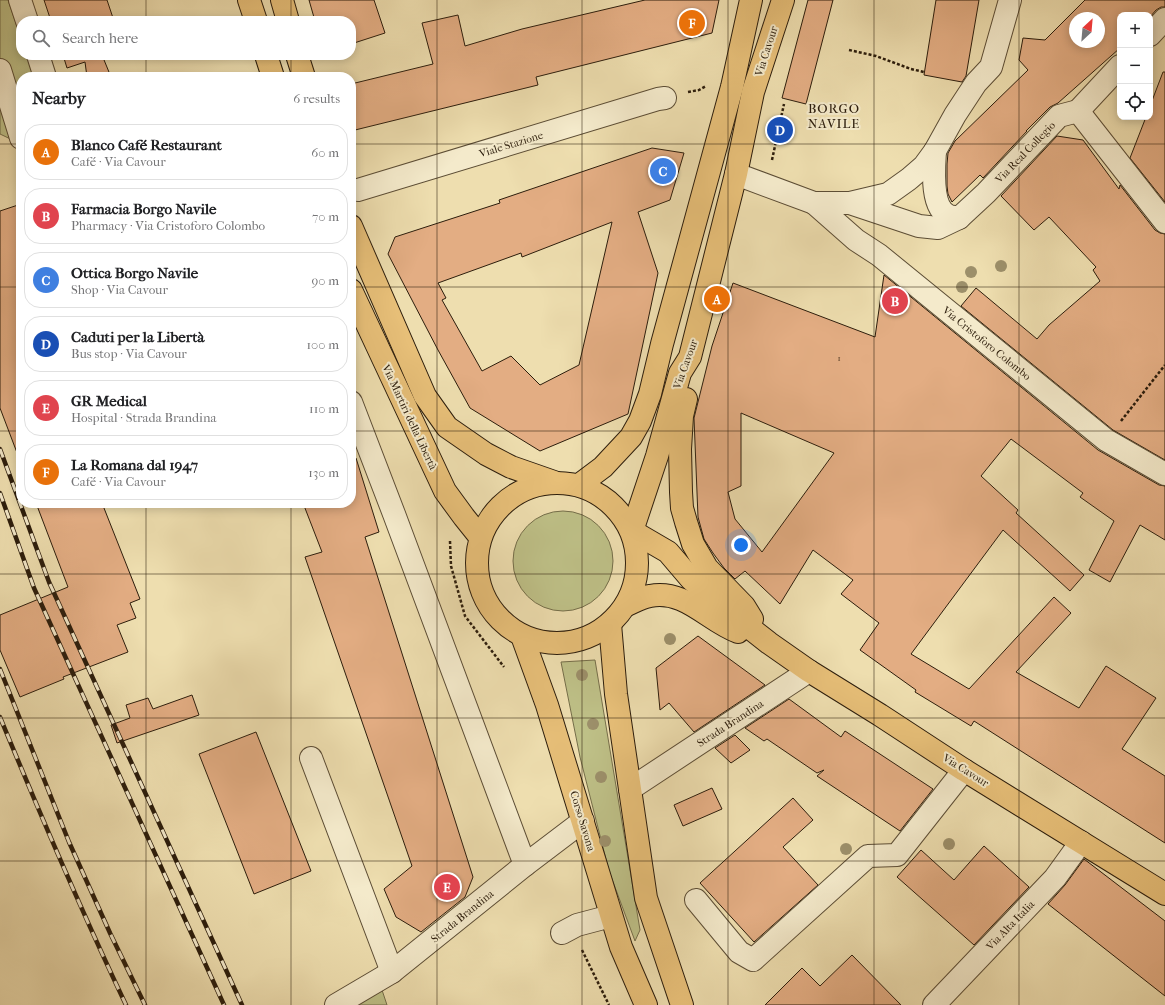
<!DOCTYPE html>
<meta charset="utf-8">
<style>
:root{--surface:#fff;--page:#f6f6f6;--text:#202124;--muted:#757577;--line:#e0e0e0;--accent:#8f2418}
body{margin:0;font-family:"IM FELL French Canon",serif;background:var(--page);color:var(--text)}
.controls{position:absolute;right:12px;top:12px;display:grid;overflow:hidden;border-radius:8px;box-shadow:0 2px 10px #0003}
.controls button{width:36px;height:36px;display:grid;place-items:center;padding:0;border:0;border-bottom:1px solid var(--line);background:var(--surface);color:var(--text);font:20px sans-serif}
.compass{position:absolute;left:1069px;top:12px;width:36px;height:36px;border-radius:50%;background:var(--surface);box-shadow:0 2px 10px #0003;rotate:26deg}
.you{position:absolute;left:741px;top:545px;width:14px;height:14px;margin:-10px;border:3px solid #fff;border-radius:50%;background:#1a73e8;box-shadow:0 0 0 6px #1a73e833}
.badge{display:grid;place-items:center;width:26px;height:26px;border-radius:50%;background:var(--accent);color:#fff;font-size:13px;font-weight:700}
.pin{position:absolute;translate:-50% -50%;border:2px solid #fff;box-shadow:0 1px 4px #0006}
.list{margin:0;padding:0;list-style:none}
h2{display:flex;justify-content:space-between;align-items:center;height:52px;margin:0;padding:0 16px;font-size:17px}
h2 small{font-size:13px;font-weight:400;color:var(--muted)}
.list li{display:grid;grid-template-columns:26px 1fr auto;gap:12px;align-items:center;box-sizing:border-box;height:56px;margin:0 8px 8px;padding:0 8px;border:1px solid var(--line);border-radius:16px}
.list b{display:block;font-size:15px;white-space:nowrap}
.list p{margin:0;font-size:13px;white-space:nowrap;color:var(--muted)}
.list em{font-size:13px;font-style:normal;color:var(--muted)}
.icon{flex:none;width:22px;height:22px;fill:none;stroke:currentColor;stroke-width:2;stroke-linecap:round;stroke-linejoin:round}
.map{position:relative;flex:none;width:1165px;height:1005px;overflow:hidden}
.search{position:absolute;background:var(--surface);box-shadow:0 2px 10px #0003;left:16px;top:16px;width:340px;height:44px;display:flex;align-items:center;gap:10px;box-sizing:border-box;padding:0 14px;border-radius:16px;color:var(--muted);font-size:15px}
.panel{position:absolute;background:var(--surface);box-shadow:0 2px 10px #0003;left:16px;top:72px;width:340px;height:436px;border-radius:16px}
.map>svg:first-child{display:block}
.green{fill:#bec087;stroke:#756e4a}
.building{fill:#e3ad83;stroke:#2c1d0c;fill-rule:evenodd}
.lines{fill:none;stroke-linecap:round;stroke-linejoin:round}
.minor-casing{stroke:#5c4d35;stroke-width:24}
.major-casing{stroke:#2c1d0c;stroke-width:24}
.path{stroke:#2c1d0c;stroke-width:2.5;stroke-dasharray:3 2;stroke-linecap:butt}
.minor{stroke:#f4eacb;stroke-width:22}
.major{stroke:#e7bf78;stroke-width:22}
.rail-casing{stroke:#2c1d0c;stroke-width:4.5}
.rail{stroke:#f4eacb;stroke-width:3;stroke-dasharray:9;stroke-linecap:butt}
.tree{fill:#9c8f6a}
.grid{fill:none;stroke:#2c1d0c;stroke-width:1;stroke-opacity:0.55}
.labels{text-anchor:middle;stroke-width:4;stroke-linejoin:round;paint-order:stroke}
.number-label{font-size:9px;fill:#5a412a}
.street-label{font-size:11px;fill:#2c1d0c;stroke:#f4eacb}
.quarter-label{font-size:13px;letter-spacing:1px;fill:#2c1d0c;stroke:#f4eacb}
</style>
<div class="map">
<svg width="1165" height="1005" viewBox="0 0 1165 1005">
<rect width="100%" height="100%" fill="#eedeaf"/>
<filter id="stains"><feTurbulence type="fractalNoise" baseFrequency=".005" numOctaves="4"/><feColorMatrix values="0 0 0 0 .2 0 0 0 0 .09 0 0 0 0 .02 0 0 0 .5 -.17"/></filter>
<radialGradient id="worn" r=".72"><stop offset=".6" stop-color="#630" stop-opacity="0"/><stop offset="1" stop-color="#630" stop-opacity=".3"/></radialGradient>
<g class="green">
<polygon points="0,0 8,0 21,38 21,55 27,55 34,77 21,77 21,144 0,134"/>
<circle cx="563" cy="561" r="50"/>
<polygon points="595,660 640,930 635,941 609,871 580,757 561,662"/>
<polygon points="380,984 387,1005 350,1005"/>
</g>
<g class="building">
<polygon points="44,0 107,0 114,21 51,21"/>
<polygon points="309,0 374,0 385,33 351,44 351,21 315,21"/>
<polygon points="645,0 719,0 712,33 536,77 538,85 351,131 351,84 433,64 422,23 458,15 465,46 522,29"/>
<polygon points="808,0 833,0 806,104 782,98"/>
<polygon points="936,0 979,0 966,76 962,82 924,75"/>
<path d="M1085,0h80v7h-4l-5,3 -6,7v-2h-30v33l-62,55 -8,4 -24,24h1l-44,47 -3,-3 -28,27 -4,-8 -1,-8v-22l1,-11 7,-12 73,-71 -9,-10 4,-22 22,2zM1075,18h24v24h-24z"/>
<polygon points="63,55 102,55 111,77 87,77 85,62 67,68"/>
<polygon points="1163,72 1165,72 1165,202 1130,158 1146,117 1150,117 1150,106"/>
<polygon points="1057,136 1083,140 1119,189 1120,185 1155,230 1160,233 1165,234 1165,460 1113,430 961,306 976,288 1037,339 1049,325 1100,281 1093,270 1096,267 1049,217 1034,230 1001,196"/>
<path d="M652,148l32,5 -14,47 -32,12 20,61 -30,141 -88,37 -70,-43 -32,-58 -50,-96 7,-17 105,-34 -1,-3zM612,222l-33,143 -39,20 -29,-29 -29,15 -40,-71 4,-2 -8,-15 83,-30 1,4z"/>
<polygon points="21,204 21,457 19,458 0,408 0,211"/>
<path d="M884,275l214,175 61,35 6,1v54l-25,-15 -30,57 -21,-12 25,-49 -34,-24 3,-4 -72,-54 -30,37 37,34 -2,3 68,62 -14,16 -67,-61 -92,124 58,35 85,-92 17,16 -55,59 63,36 27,-42 50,32 -34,51 43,27v67l-191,-122 -3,5 -56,-34 1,-2 -56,-40 19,-27 -38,-29 12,-14 -40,-30 -33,54 -35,-33 -10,8 -11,-11 -11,-15 -9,-14 -6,-22 -4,-99 18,-72 21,-63 142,54zM741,413l93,40 -72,99 -27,-33 -7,-27 13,-6z"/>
<polygon points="356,458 379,532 365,537 473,877 465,897 421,932 396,917 384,889 412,866 305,557 322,552 303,503 351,503 351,459"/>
<polygon points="36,503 102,503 140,599 130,603 136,618 117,625 128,652 63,677 64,679 20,697 0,650 0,615 68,587"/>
<polygon points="698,636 765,685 694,732 669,703 660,710 656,668"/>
<polygon points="192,695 199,715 117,743 111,725 130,718 126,705 148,698 153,709"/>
<polygon points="789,699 841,737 845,731 933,789 900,831 817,776 824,770 817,773 767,739 764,741 745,728"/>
<polygon points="256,732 311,871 254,894 199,754"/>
<polygon points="735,735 750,750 731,763 715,748"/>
<polygon points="712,788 722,809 683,826 674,805"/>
<polygon points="793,798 813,820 783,847 818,885 754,942 700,883"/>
<polygon points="984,846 1029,887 974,945 897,877 921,850 954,880"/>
<polygon points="1084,859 1165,921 1165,996 1048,904 1065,885"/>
<polygon points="852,955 901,1005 765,1005 802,968 820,986"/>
</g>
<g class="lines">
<g class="minor-casing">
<g id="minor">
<polyline points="20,0 27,21"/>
<polyline points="1150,35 1165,19"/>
<polyline points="38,55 45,77"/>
<polyline points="0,70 21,138"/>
<polyline points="1078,111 1120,66"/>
<path d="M935,151c-1,17 -5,57 14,65 3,1 7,1 10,2"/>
<polyline points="736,174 814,203 850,203 888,194 909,179 924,166 935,151 955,115 976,83 991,67 1010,0"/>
<polyline points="358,190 658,99 665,98"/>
<polyline points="814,203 856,240 879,255 1106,440 1165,474"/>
<polyline points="850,203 919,226 938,228 959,218 986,193 1059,116 1078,111 1165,222"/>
<polyline points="351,402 394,514 525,865"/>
<polyline points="311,758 392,972"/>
<polyline points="630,789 809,671"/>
<polyline points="696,900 739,952 753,960 868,856 897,855 964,770"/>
<polyline points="562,933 577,925 611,916"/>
<polyline points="336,1005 392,972 525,865 583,821"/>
<polyline points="934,1005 1055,878 1081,842"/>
</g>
</g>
<g class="major-casing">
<g id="major">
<polyline points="249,0 256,21"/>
<polyline points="282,0 288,21"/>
<polyline points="266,55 273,77"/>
<polyline points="297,55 304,77"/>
<polyline points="351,226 425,396 447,427 486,454 511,467 554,482"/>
<polyline points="351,290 445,491 464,517 480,537"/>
<polyline points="686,399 682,416 680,449 681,492 682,508 686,522 693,544 707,568 744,606 752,619"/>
<circle cx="557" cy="563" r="80"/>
<polyline points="579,485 603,467 631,437 640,421 650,394 662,344 732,87 751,0"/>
<polyline points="632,531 668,552 691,579 712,598 769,643 809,671 880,715 964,770 1165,894"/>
<polyline points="632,531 657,456 680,373 690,357 736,174 753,92 783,0"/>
<path d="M627,605c7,-3 15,-8 23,-9 35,-7 58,25 88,36"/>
<polyline points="610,624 616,694 646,898 682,1005"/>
<polyline points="522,636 547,705 621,947 646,1005"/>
</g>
</g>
<g class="path">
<polyline points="849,50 876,56 911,69 924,72"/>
<polyline points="688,92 699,90 706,86"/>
<polyline points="772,160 784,104"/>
<polyline points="1121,421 1165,365"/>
<polyline points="450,541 451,566 465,616 504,667"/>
<polyline points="582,950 609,1005"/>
</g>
<use href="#minor" class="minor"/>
<use href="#major" class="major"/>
<g class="rail-casing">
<g id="rail">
<polyline points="0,449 49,582 242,1005"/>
<polyline points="0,493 34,588 224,1005"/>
<polyline points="0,669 69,842 110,933 145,1005"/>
<path d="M0,717c40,97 81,193 126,288"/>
</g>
</g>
<use href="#rail" class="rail"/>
</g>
<g class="tree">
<circle cx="1001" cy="266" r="6"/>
<circle cx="971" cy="272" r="6"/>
<circle cx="962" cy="287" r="6"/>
<circle cx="670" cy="639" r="6"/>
<circle cx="582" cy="675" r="6"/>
<circle cx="593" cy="724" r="6"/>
<circle cx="601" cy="777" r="6"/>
<circle cx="605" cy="841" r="6"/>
<circle cx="949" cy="844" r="6"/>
<circle cx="846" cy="849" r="6"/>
</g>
<path class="grid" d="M146,0v21M291,0v21M437,0v1005M582,0v1005M728,0v1005M874,0v1005M1019,0v1005M146,55v22M291,55v22M0,144h21M351,144h814M0,287h21M351,287h814M0,431h21M351,431h814M146,503v502M291,503v502M0,574h1165M0,718h1165M0,861h1165"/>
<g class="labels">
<g class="number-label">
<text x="839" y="361">1</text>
</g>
<g class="street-label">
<text transform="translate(766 51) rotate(-72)" y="4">Via Cavour</text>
<text transform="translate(511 144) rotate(-17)" y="4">Viale Stazione</text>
<text transform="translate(1025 152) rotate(-46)" y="4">Via Real Collegio</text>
<text transform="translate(987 343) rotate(39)" y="4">Via Cristoforo Colombo</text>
<text transform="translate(685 364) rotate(-70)" y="4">Via Cavour</text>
<text transform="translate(410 417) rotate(65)" y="4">Via Martiri della Libertà</text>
<text transform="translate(730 723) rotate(-33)" y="4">Strada Brandina</text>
<text transform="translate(966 770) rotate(32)" y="4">Via Cavour</text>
<text transform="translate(583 821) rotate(73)" y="4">Corso Savona</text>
<text transform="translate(462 916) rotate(-39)" y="4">Strada Brandina</text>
<text transform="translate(1010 925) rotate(-46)" y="4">Via Alta Italia</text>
</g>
<g class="quarter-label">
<text x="834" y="113">BORGO<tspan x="834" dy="15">NAVILE</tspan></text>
</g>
</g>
<rect width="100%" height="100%" filter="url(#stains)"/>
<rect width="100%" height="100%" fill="url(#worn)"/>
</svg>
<div class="controls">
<button>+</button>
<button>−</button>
<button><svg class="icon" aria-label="locate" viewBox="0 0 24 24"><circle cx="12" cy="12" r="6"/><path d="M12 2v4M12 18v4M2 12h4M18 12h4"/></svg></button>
</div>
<svg class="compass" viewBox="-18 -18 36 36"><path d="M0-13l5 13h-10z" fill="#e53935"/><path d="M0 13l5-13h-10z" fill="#757577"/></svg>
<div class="you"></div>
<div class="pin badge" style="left:717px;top:299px;background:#e8710a">A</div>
<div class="pin badge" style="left:895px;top:301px;background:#e0444e">B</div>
<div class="pin badge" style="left:663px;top:171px;background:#3f7fe0">C</div>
<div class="pin badge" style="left:780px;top:130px;background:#1a4fb4">D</div>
<div class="pin badge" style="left:447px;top:887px;background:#e0444e">E</div>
<div class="pin badge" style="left:692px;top:23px;background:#e8710a">F</div>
<div class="search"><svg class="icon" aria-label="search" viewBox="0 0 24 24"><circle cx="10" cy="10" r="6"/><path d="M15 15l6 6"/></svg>Search here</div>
<section class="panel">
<h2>Nearby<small>6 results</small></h2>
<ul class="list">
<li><span class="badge" style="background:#e8710a">A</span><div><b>Blanco Café Restaurant</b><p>Café · Via Cavour</p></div><em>60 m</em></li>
<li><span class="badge" style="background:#e0444e">B</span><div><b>Farmacia Borgo Navile</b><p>Pharmacy · Via Cristoforo Colombo</p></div><em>70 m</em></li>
<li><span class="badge" style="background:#3f7fe0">C</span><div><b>Ottica Borgo Navile</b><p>Shop · Via Cavour</p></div><em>90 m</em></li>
<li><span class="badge" style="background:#1a4fb4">D</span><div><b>Caduti per la Libertà</b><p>Bus stop · Via Cavour</p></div><em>100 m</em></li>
<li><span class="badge" style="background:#e0444e">E</span><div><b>GR Medical</b><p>Hospital · Strada Brandina</p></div><em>110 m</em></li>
<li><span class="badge" style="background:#e8710a">F</span><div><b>La Romana dal 1947</b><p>Café · Via Cavour</p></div><em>130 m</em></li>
</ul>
</section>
</div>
